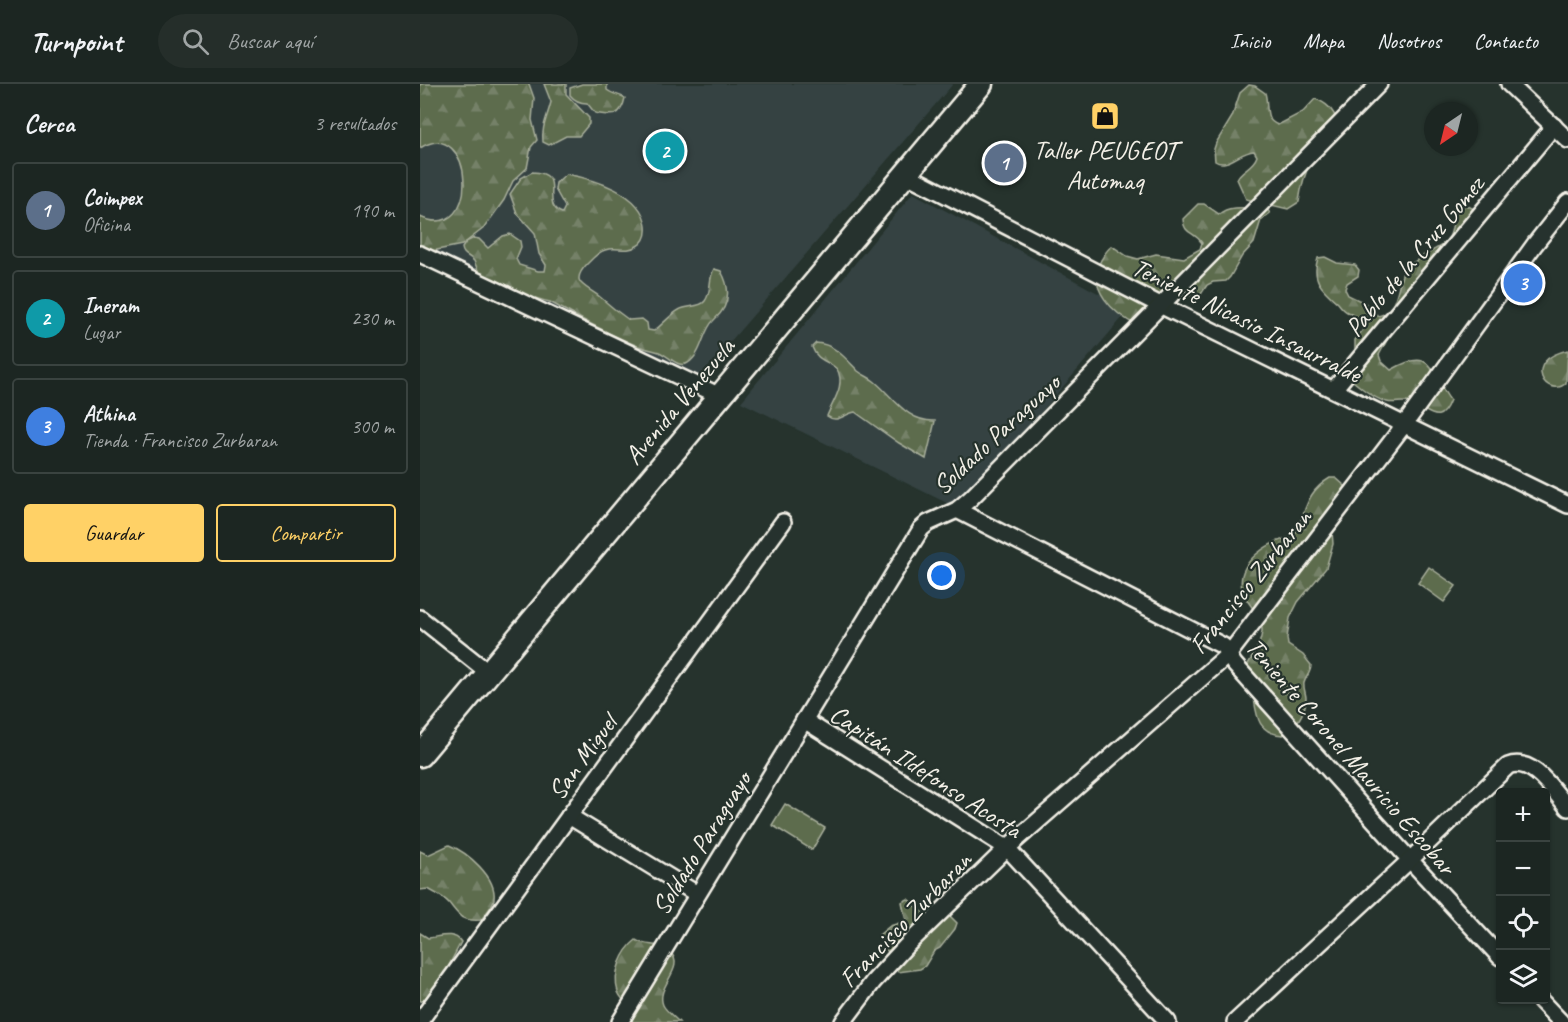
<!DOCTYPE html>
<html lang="es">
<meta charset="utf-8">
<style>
:root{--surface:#1c2622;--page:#252e2a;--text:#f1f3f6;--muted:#a0a5a5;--line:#3a4340;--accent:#ffd166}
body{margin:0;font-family:Caveat,sans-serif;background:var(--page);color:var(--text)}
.controls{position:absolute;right:18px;bottom:18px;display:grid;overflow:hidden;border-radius:6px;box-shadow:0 2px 4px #0004}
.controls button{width:54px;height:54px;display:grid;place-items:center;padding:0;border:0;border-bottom:2px solid var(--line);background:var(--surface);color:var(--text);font:30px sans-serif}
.compass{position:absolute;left:1004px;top:18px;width:54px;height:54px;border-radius:50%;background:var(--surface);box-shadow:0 2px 4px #0004;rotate:215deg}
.you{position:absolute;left:522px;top:492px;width:21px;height:21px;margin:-15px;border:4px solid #fff;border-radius:50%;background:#1a73e8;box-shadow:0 0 0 9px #1a73e833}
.badge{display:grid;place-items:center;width:39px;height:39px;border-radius:50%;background:var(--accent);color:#fff;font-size:20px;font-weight:700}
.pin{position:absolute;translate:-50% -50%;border:3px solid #fff;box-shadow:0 2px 6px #0006}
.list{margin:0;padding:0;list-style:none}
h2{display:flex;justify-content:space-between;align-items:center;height:78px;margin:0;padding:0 24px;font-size:26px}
h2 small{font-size:20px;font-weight:400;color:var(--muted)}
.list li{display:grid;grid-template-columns:39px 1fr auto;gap:18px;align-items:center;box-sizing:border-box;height:96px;margin:0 12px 12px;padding:0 12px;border:2px solid var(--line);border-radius:6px}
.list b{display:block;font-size:22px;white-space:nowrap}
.list p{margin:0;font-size:20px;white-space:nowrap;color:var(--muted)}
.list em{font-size:20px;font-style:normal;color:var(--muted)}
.actions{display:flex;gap:12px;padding:18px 24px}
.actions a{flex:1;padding:14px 0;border:2px solid var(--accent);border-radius:6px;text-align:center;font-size:21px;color:var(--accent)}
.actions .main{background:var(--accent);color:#111}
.icon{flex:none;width:33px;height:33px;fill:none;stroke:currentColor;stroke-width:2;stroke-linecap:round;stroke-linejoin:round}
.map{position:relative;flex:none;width:1148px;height:938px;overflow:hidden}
header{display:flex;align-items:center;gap:36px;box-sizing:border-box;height:84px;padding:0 30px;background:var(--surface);border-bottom:2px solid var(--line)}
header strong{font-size:28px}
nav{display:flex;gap:33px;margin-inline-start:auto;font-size:21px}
.search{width:420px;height:54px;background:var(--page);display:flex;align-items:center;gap:15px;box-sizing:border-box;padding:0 21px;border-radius:33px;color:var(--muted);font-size:22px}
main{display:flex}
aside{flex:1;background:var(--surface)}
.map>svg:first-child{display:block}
.built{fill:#354343}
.grass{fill:#5d6c4e;stroke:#a8ae9b;stroke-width:1.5}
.forest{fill:url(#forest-firs);stroke:#a8ae9b;stroke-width:1.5}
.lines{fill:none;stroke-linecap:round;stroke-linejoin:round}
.street-casing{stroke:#f4f1e8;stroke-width:20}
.secondary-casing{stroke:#f4f1e8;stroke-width:27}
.street{stroke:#26332d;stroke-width:15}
.secondary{stroke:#26332d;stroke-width:22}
.labels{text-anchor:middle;stroke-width:4.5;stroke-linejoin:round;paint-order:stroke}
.poi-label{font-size:26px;fill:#f4f1e8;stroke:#26332d}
.street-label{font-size:26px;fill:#f4f1e8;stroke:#26332d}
</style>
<header>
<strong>Turnpoint</strong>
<div class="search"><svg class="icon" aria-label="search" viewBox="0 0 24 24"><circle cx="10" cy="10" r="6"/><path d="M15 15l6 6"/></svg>Buscar aquí</div>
<nav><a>Inicio</a><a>Mapa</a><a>Nosotros</a><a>Contacto</a></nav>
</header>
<main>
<aside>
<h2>Cerca<small>3 resultados</small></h2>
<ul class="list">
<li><span class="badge" style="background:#5c6f8a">1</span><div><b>Coimpex</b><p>Oficina</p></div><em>190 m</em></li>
<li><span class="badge" style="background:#0f9aa8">2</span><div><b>Ineram</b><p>Lugar</p></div><em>230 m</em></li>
<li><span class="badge" style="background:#3f7fe0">3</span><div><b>Athina</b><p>Tienda · Francisco Zurbaran</p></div><em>300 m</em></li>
</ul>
<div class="actions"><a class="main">Guardar</a><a>Compartir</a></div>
</aside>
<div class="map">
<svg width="1148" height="938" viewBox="0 0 1148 938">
<defs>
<pattern id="forest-firs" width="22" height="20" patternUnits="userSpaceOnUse" patternTransform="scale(1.5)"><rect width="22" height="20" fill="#5d6c4e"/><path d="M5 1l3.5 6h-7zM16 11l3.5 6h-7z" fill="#758168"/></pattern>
</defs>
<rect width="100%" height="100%" fill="#26332d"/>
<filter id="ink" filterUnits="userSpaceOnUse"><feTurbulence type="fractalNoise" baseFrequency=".0167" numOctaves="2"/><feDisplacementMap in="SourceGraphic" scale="12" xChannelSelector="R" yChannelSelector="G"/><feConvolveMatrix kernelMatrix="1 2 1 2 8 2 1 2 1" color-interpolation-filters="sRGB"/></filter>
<g filter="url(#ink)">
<g class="built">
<polygon points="0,0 533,0 277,296 0,161"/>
<polygon points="493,109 709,226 561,398 531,421 321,318"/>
</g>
<g class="grass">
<polygon points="1009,483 1036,502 1024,518 998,499"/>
<polygon points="365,720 405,744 392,766 352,741"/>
</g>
<g class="forest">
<path d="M0,0h109l5,14 -2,22 5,20 -6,7 -4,21 -14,13 -9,19 -20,28 -22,17 -30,6 -12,6v-40c63,28 54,-103 0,-69z"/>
<path d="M124,0h22v10l23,24v6l-10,12h-13l-17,9 -6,-3c-2,-14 5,-27 8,-40z"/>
<path d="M162,0h25v6c6,5 12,4 18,8 -4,20 -13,18 -30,15l-8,-10c-7,0 -13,-3 -17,-8v-7z"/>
<path d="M829,1l6,1 10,7c4,12 -2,27 13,32l25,-13 12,-13c10,3 19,11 21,21 -19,27 -33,49 -37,82l-11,7 -42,-10 -9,-20c4,-10 16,-11 20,-23l-3,-5c-15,1 -27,18 -39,10l-1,-12 2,-6 16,-26 8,-24z"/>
<path d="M112,88c37,1 6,32 30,41l3,-6 -10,-18 1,-6 10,-9c27,5 76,18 80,52 1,9 -2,16 -9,20 -11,7 -21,0 -32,4 -7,2 -12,8 -18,14 -19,20 0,22 13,33 9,8 19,16 29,23l13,-1 5,4 1,7 6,1c8,-6 16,-16 25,-21 8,-5 21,-2 26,-9 7,-9 3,-22 9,-32l7,2c10,18 9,35 -7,49 -12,11 -11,33 -26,43 -10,6 -20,-8 -29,-11 -9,-3 -18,-4 -26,-8 -29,-12 -56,-27 -83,-42 -14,-3 -60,-19 -70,-29 -3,-3 -4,-8 -6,-12 -5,-6 -11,-5 -12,-13l4,-6 8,-4 5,1 9,9 15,-12 7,-2 10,7 1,6 -5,12 3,6 19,6h7l1,-6 -7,-11 -4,-21 -18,-20 -7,-19 11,-16z"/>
<path d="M778,120h6l15,10c12,-10 32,-5 47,-6l4,5 -9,7 -7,23 -12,13 -12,21 -4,4 -13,1 -6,3 -6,9 -6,2 -13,-1 -6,3 -38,28c-24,-12 -52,-37 -37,-66 4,-6 5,-10 11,-14l15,10 11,3 18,-5 28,4 16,-9 2,-6c-8,-12 -18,-8 -19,-24z"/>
<path d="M1046,121l10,5 -73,101 -24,44 2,6 10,9c43,-25 38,2 59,30 -11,29 -21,9 -40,3 -7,-3 -15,1 -23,-1 -14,-3 -35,-21 -46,-32l14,-18v-12l8,-10 1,-6c-5,-8 -8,-7 -15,-11 -5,-2 -8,-6 -11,-10 -16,-14 -27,-23 -20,-45l7,-1 12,6 18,2 4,5 -1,6 -11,7 -2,6 3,6 17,8 13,13c22,-5 18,-34 28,-50 11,-4 12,-7 20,-12 9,-5 17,-7 23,-17 7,-13 -1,-24 17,-32z"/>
<path d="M396,259c19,1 30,16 42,28 5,4 11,6 16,10 20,16 32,41 61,40l-9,38 -27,-16 -44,-31c-11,2 -18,12 -28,4 6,-15 19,-31 10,-47 -10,-9 -20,-8 -25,-22z"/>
<path d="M1148,266l-2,33c-18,17 -47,-22 2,-33z"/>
<path d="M910,394h6l9,8 3,6 -16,39 1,13 -7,24 -28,34 -8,16 -3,20 1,7 15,10 8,10c0,8 -5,11 -7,18 -1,4 2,11 2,15 0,15 -11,30 -23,37 -30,-2 -26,-26 -31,-48 -2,-6 -5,-12 -7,-18 7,-12 16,-24 17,-38 1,-17 -17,-27 -20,-42 -6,-28 28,-48 51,-52 14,-23 10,-43 37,-59z"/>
<path d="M29,761c18,7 48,32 45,54 -1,7 -9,15 -13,21 -20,1 -20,-2 -32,-17 -5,-6 -14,-10 -21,-14l-8,1v-39l8,4z"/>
<polygon points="488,815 505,830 528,830 537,839 535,845 520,864 514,867 505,882 500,885 478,888 459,851 470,842 486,837 482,818"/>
<path d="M0,849l8,5c11,-1 26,-7 33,4l-16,31 -22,28h-3z"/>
<path d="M216,856c12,8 22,1 34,12 17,16 -15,34 -7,53 2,5 11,12 16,17h-46c-4,-5 -4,-11 -7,-18 -2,-4 -6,-7 -8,-12 -6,-18 4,-41 18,-52z"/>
</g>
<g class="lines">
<g class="street-casing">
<g id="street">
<polyline points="1089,0 1148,56"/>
<polyline points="485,90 742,222 1148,421"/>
<polyline points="0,170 300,312"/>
<polyline points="914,305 1134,42"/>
<polyline points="537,426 803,562 814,580 990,776 1080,873"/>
<polyline points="0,534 69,589"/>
<polyline points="384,636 587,764 748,938"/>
<polyline points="149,732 277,810"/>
<polyline points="1120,916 1141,938"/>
<polyline points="0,937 363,438"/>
<polyline points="200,938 501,445 508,439 537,426 551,414 959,0"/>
<polyline points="423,938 453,898 487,861 587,764 809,570 984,341 1115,160 1148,118"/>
<path d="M815,938l175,-162 98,-94c25,-10 46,26 60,42"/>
</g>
</g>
<g class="secondary-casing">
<polyline id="secondary" points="0,671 561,0"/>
</g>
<use href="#street" class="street"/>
<use href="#secondary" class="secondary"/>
</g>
</g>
<defs>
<g id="shop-square" transform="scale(1.5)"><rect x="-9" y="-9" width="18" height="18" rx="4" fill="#ffd166" stroke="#26332d"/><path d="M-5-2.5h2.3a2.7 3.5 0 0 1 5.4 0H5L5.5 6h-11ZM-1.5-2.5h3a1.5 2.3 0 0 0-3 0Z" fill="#111"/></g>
</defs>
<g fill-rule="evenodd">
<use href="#shop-square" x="685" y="32"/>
</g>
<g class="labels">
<g class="poi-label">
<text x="685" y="75">Taller PEUGEOT<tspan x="685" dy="30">Automaq</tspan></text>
</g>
<g class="street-label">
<text transform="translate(994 172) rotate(-50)" y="9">Pablo de la Cruz Gomez</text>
<text transform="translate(827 236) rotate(26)" y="9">Teniente Nicasio Insaurralde</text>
<text transform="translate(259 317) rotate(-50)" y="9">Avenida Venezuela</text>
<text transform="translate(576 350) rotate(-43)" y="9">Soldado Paraguayo</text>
<text transform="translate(830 497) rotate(-51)" y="9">Francisco Zurbaran</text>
<text transform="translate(931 672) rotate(49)" y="9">Teniente Coronel Mauricio Escobar</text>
<text transform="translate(162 673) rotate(-54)" y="9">San Miguel</text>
<text transform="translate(506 687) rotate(33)" y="9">Capitán Ildefonso Acosta</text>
<text transform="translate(281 759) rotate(-58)" y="9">Soldado Paraguayo</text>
<text transform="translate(485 835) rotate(-46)" y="9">Francisco Zurbaran</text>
</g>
</g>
</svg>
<div class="controls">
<button>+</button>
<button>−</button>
<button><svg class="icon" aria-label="locate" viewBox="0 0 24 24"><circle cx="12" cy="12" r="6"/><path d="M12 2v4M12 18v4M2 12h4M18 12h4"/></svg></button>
<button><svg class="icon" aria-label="layers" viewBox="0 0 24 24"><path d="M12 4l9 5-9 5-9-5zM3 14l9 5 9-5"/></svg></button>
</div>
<svg class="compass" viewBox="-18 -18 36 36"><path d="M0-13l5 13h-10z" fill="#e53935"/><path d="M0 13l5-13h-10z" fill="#a0a5a5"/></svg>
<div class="you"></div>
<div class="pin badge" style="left:584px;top:79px;background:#5c6f8a">1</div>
<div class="pin badge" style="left:245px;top:67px;background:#0f9aa8">2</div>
<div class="pin badge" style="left:1103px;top:199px;background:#3f7fe0">3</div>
</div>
</main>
